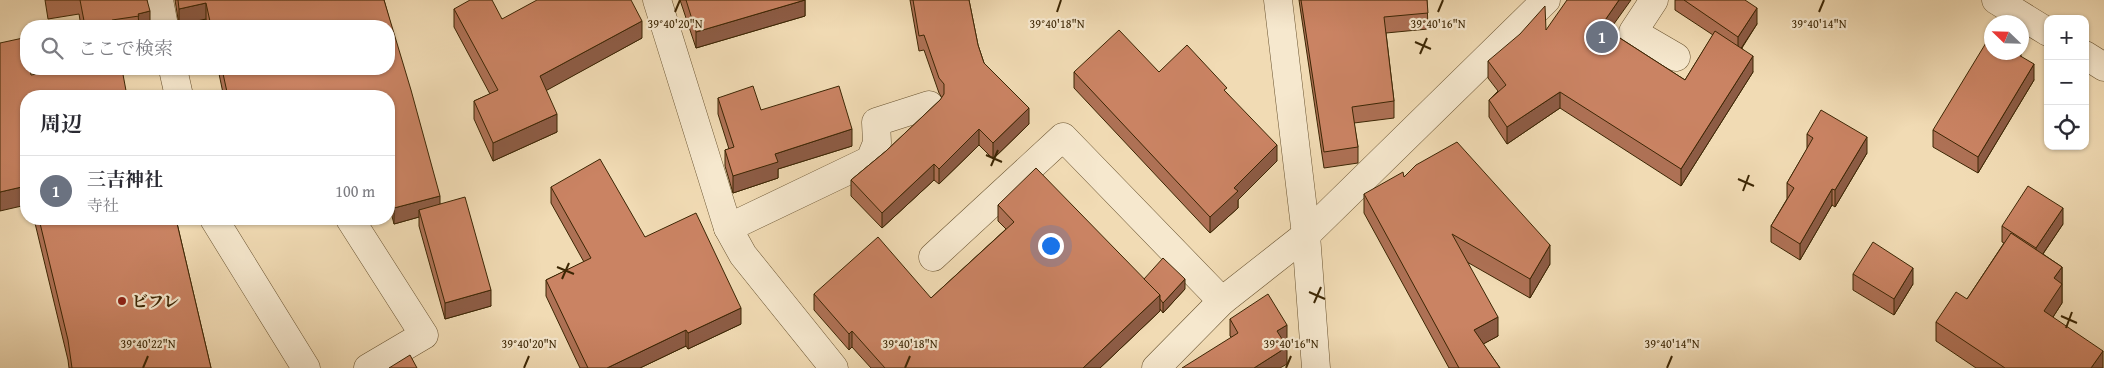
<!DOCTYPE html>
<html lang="ja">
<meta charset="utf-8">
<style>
:root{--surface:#fff;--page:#f2f2f3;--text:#2b2b33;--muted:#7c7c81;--line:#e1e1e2;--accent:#0b8043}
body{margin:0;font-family:"Gentium Book Plus","Noto Serif JP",serif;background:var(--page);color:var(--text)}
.controls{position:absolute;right:15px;top:15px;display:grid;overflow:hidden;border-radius:10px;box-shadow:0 1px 4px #0004}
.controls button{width:45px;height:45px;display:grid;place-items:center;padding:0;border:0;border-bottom:1px solid var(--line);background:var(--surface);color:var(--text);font:25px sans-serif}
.compass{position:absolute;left:1984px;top:15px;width:45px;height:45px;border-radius:50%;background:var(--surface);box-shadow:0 1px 4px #0004;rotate:293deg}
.you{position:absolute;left:1050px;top:245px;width:18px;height:18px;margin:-12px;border:4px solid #fff;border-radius:50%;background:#1a73e8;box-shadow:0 0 0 8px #1a73e833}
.badge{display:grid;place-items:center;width:32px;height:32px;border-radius:50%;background:var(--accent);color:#fff;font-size:16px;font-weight:700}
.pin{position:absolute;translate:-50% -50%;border:2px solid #fff;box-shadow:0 1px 5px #0006}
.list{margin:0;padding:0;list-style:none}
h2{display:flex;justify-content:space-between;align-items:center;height:65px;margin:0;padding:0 20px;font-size:21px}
h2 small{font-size:16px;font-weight:400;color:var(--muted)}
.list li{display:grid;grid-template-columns:32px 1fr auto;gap:15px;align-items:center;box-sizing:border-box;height:70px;padding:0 20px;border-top:1px solid var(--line)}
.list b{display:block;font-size:19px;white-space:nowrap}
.list p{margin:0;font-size:16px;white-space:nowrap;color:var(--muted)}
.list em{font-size:16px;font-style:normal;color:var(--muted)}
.icon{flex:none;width:28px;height:28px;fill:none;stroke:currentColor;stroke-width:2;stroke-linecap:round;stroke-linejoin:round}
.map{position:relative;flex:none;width:2104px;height:368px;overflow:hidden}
.search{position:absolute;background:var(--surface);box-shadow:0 1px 4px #0004;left:20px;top:20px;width:375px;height:55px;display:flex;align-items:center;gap:12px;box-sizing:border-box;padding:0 18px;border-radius:20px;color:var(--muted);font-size:19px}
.panel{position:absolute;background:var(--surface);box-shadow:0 1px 4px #0004;left:20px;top:90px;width:375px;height:135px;border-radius:20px}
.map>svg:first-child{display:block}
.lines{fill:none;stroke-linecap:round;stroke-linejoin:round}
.minor-casing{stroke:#695330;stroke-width:29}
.tertiary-casing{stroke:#695330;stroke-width:29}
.minor{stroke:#f6e8ce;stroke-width:28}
.tertiary{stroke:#f6e8ce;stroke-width:28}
.wall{fill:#ae7155;stroke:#3c2604}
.shaded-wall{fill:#8d5c45;stroke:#3c2604}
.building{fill:#ca8363;stroke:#3c2604}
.ticks{fill:none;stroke:#3c2604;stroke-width:2}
.poi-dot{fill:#8f2418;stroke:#f6e8ce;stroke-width:2}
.labels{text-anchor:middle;stroke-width:4.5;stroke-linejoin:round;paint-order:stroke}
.poi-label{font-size:16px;font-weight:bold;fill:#3c2604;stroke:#f6e8ce;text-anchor:start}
.ticks-label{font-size:12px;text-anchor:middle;fill:#3c2604;stroke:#f6e8ce;stroke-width:4.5;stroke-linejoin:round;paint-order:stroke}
</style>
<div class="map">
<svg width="2104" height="368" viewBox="0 0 2104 368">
<rect width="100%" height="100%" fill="#f1dbb4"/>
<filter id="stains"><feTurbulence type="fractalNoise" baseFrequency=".004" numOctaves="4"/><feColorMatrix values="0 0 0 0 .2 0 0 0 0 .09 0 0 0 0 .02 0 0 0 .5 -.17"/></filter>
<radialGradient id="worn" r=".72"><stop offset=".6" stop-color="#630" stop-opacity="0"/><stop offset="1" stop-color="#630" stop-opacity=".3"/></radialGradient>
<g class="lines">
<g class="minor-casing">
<g id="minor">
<polyline points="159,0 164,26"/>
<polyline points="657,0 728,228 743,255 834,368"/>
<polyline points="1278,0 1306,235 1316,368"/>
<polyline points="1654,0 1633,32 1676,57"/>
<polyline points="173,69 179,96"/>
<polyline points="214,219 306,368"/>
<polyline points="350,219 424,335 368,368"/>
<polyline points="728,228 870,160 877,143 876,122 929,105"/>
<polyline points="933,257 1063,137 1222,301"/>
<polyline points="1156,368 1222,301 1306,235 1546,0"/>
</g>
</g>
<g class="tertiary-casing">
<g id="tertiary">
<polyline points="1996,0 2048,32"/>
<polyline points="2085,55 2104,67"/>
</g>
</g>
<use href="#minor" class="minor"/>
<use href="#tertiary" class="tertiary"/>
</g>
<g class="wall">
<polygon points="45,0 147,0 150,26 81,26 79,14 48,19"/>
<polygon points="175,0 384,0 440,204 491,306 445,319 419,226 419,217 394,224 389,205 389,96 223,93 218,69 389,69 389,26 208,26 206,19 179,25"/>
<polygon points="680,0 805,0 805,16 696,48"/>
<polygon points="910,0 969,0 978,45 984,63 1029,124 993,159 979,145 939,184 934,180 882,228 851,196 851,180 886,151 940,100 942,98 939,93 924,50 919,51"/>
<polygon points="1299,0 1427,0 1428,29 1386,33 1394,101 1394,118 1354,123 1358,147 1358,163 1324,168"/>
<polygon points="1675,0 1745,0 1757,24 1742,48 1753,72 1681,186 1560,108 1507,144 1489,117 1489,100 1498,91 1488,78 1488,61 1546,30 1609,31 1685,80 1713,35 1675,10"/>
<polygon points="454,9 502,19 642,38 546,90 557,132 493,161 474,119 474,101 490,94 454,27"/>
<polygon points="2021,52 2021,56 2034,80 1978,173 1933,147 1933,130"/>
<polygon points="1074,72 1159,72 1227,93 1277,161 1238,200 1238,208 1210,233 1074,88"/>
<polygon points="718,98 761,110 852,146 778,169 778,178 733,193 725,166 725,150 729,149 718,114"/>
<polygon points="1807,134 1867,153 1835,207 1832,205 1800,260 1771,242 1771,226 1787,199 1787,183 1807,149"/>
<polygon points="551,187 645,237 741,324 688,349 686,346 640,368 580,368 546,296 546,280 584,262 551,203"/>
<polygon points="1364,194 1550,264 1530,298 1467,262 1498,336 1483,344 1500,368 1449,368 1364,213"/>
<polygon points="998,205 1144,279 1185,289 1163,313 1160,309 1160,311 1100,368 871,368 852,347 849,350 814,310 814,294 931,298 1006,229 998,221"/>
<polygon points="34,219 176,219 211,368 69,368 68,360"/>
<polygon points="2063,224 2043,254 2062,267 2062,303 2053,317 2103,368 1976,368 1936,341 1936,322 1967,299 2004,243 2002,242 2002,226"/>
<polygon points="1853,274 1913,284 1894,315 1853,290"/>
<polygon points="1230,319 1287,341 1284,343 1287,364 1231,337 1230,336"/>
</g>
<g class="shaded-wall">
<polygon points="805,0 805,16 696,48 696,32"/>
<polygon points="1619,0 1631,0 1601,42 1601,26"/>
<polygon points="206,3 206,19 179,25 179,9"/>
<polygon points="1757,8 1757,24 1738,53 1738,37"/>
<polygon points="150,11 150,26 139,26 138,14"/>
<polygon points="642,21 642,38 540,94 540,76"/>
<polygon points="1753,56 1753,72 1681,186 1681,169"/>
<polygon points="2034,64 2034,80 1978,173 1978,157"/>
<polygon points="1560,92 1560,108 1507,144 1507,127"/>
<polygon points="1029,108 1029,124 993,159 993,143"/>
<polygon points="557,114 557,132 493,161 493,143"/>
<polygon points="852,129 852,146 778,169 778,178 733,193 733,176 775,154"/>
<polygon points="979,129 979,145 939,184 939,169"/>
<polygon points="1867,137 1867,153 1835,207 1835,190"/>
<polygon points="1277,145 1277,161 1238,200 1238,208 1210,233 1210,217 1234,188"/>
<polygon points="934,164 934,180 882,228 882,213"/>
<polygon points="26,186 26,205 0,211 0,192"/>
<polygon points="1832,189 1832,205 1800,260 1800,244"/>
<polygon points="440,196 440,211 419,210 419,217 394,224 394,208"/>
<polygon points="2063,208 2063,224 2036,264 2036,248"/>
<polygon points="1550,245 1550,264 1530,298 1530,279"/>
<polygon points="2062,267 2062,303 2044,331 2044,311 2054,278"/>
<polygon points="1913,268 1913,284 1894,315 1894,299"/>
<polygon points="1185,279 1185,289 1163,313 1163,303"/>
<polygon points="491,290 491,306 445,319 445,303"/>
<polygon points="1160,295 1160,311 1100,368 1083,368"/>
<polygon points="741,308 741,324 688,349 688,333"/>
<polygon points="1498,317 1498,336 1474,349 1474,330"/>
<polygon points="1287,325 1287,341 1277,348 1277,331"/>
<polygon points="686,330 686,346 640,368 607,368"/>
<polygon points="852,331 852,347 849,350 849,334"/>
<polygon points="1287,347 1287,364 1280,368 1254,368"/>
<polygon points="2103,351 2103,368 2091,368"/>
</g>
<g class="building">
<polygon points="80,0 147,0 150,11 138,14 139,16 112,20 114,26 85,26"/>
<polygon points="178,0 384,0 411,90 440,196 394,208 389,190 389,96 219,96 219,93 227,92 222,69 389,69 389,26 211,26 206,3 179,9"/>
<polygon points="470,0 492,0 502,19 537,0 631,0 642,21 540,76 557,114 493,143 474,101 498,90 454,9"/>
<polygon points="686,0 805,0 696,32"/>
<polygon points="913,0 969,0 978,45 984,63 1029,108 993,143 979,129 939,169 934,164 882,213 851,180 886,151 940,100 944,94 944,84 939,78 924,35 919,36"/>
<polygon points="1301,0 1427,0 1428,13 1384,17 1394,101 1352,107 1358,147 1324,152"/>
<polygon points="1567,0 1619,0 1601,26 1685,80 1715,31 1753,56 1681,169 1560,92 1507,127 1489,100 1506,85 1488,61 1520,34 1545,6 1546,30"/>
<polygon points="1684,0 1745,0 1757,8 1738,37"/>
<polygon points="1119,30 1159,72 1187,45 1227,88 1224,90 1277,145 1234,188 1238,191 1210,217 1074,72"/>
<polygon points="1992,33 1992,52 2018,52 2017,54 2034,64 1978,157 1933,130"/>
<polygon points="23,38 26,54 26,69 30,69 31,75 66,69 122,69 127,96 26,96 26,186 0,192 0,43"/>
<polygon points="753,86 761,110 839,86 852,129 775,154 778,162 733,176 725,150 734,147 718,98"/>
<polygon points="1821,110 1867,137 1835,190 1832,189 1800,244 1771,226 1794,188 1787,183 1813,138 1807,134"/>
<polygon points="1457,142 1550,245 1530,279 1452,234 1498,317 1474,330 1500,368 1459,368 1364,194 1403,172 1404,177 1416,165"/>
<polygon points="600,159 645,237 696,213 741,308 688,333 686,330 607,368 588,368 546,280 591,258 551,187"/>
<polygon points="1036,168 1160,295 1083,368 885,368 852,331 849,334 814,294 878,237 931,298 1014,222 998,205"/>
<polygon points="2028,186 2063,208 2036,248 2002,226"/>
<polygon points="465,197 491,290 445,303 419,210"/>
<polygon points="39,219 176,219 211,368 72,368 68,340"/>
<polygon points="2011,233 2062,267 2054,278 2062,284 2044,311 2103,351 2091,368 2005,368 1936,322 1956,292 1967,299"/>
<polygon points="1873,242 1913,268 1894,299 1853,274"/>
<polygon points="1163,258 1185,279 1163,303 1160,299 1160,295 1144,279"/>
<polygon points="1268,294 1287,325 1277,331 1287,347 1254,368 1182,368 1238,333 1230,319"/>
<polygon points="410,355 417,368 389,368"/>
</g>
<path class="ticks" d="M675,12l5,-12M1057,12l4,-12M1438,12l5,-12M1819,12l5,-12M1415,42l16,7M1420,54l7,-16M986,155l16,7M991,166l7,-16M1738,179l16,7M1743,191l6,-16M557,267l17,7M562,279l7,-16M1309,292l16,7M1314,303l7,-16M2061,316l16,7M2066,328l6,-16M143,368l5,-12M524,368l5,-12M905,368l5,-12M1286,368l5,-12M1667,368l5,-12"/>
<circle class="poi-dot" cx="122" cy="301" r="5"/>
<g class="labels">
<g class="poi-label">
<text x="132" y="307">ビフレ</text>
</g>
</g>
<g class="ticks-label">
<text x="1438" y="28">39°40'16"N</text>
<text x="1819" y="28">39°40'14"N</text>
<text x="1057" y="28">39°40'18"N</text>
<text x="675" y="28">39°40'20"N</text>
<text x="148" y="348">39°40'22"N</text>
<text x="529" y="348">39°40'20"N</text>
<text x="910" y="348">39°40'18"N</text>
<text x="1291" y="348">39°40'16"N</text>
<text x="1672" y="348">39°40'14"N</text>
</g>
<rect width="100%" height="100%" filter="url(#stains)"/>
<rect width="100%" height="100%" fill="url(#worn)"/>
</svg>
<div class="controls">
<button>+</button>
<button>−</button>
<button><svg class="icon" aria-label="locate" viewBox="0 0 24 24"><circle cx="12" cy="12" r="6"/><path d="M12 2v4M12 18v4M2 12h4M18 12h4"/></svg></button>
</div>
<svg class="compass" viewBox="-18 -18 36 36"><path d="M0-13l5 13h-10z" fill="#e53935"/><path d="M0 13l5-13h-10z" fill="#7c7c81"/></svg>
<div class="you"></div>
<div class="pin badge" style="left:1602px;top:37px;background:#6b7280">1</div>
<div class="search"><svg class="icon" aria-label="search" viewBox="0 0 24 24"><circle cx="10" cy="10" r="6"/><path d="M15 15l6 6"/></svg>ここで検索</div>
<section class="panel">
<h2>周辺<small></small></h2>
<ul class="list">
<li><span class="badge" style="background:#6b7280">1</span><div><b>三吉神社</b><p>寺社</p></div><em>100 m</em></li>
</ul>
</section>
</div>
